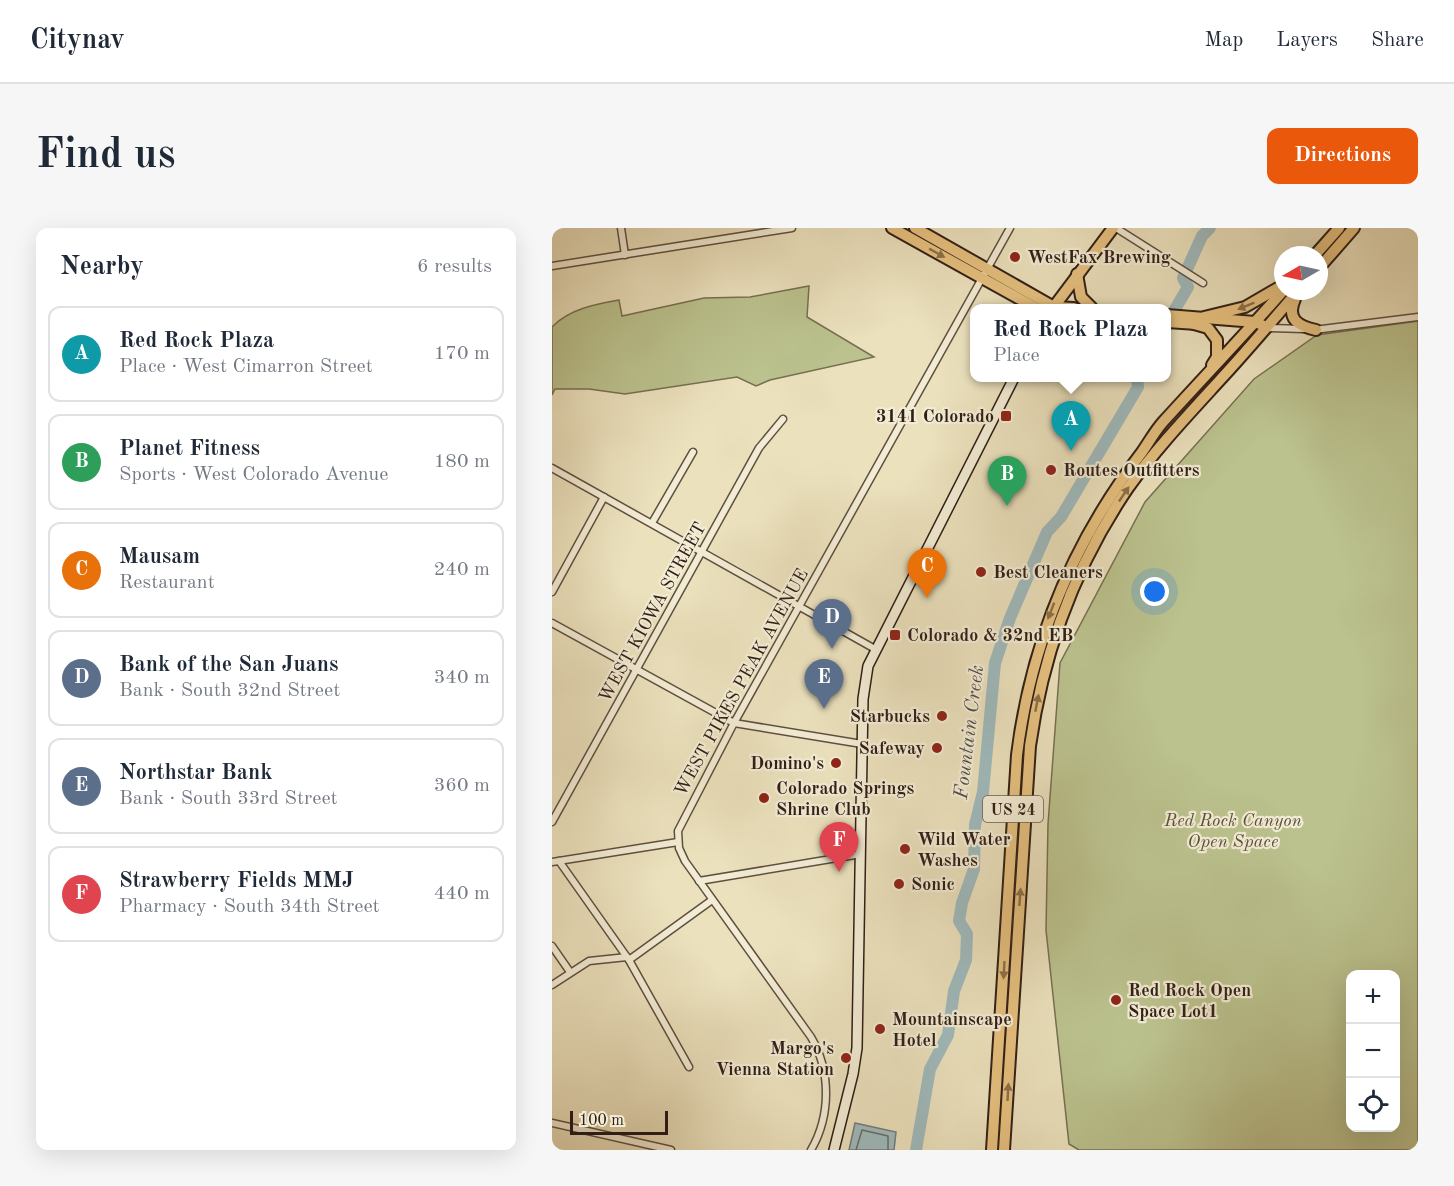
<!DOCTYPE html>
<meta charset="utf-8">
<style>
:root{--surface:#fff;--page:#f6f6f7;--text:#1f2937;--muted:#747a83;--line:#e0e1e3;--accent:#ea580c}
body{margin:0;font-family:"Old Standard TT",serif;background:var(--page);color:var(--text)}
.controls{position:absolute;right:18px;bottom:18px;display:grid;overflow:hidden;border-radius:12px;box-shadow:0 6px 24px #0002}
.controls button{width:54px;height:54px;display:grid;place-items:center;padding:0;border:0;border-bottom:2px solid var(--line);background:var(--surface);color:var(--text);font:30px sans-serif}
.compass{position:absolute;left:722px;top:18px;width:54px;height:54px;border-radius:50%;background:var(--surface);box-shadow:0 6px 24px #0002;rotate:261deg}
.scale{position:absolute;left:18px;bottom:15px;width:98px;box-sizing:border-box;padding-left:6px;border:3px solid #301e17;border-top:0;font-size:16px;line-height:21px;white-space:nowrap;color:#301e17;-webkit-text-stroke:4px #f2ecd4;paint-order:stroke}
.you{position:absolute;left:603px;top:364px;width:21px;height:21px;margin:-15px;border:4px solid #fff;border-radius:50%;background:#1a73e8;box-shadow:0 0 0 9px #1a73e833}
.badge{display:grid;place-items:center;width:39px;height:39px;border-radius:50%;background:var(--accent);color:#fff;font-size:20px;font-weight:700}
.pin{position:absolute;translate:-50% -50px;filter:drop-shadow(0 2px 3px #0008)}
.pin::after{content:'';position:absolute;top:32px;width:21px;height:18px;background:inherit;clip-path:polygon(0 0,100% 0,50% 100%)}
.popup{position:absolute;left:418px;top:76px;width:201px;height:78px;box-sizing:border-box;display:grid;place-content:center;border-radius:12px;background:var(--surface);filter:drop-shadow(0 2px 4px #0005);font-size:20px;white-space:nowrap;color:var(--muted)}
.popup b{font-size:22px;color:var(--text)}
.popup::after{content:'';position:absolute;left:50%;top:100%;margin-left:-12px;border:12px solid transparent;border-top-color:var(--surface)}
.list{margin:0;padding:0;list-style:none}
h2{display:flex;justify-content:space-between;align-items:center;height:78px;margin:0;padding:0 24px;font-size:26px}
h2 small{font-size:20px;font-weight:400;color:var(--muted)}
.list li{display:grid;grid-template-columns:39px 1fr auto;gap:18px;align-items:center;box-sizing:border-box;height:96px;margin:0 12px 12px;padding:0 12px;border:2px solid var(--line);border-radius:12px}
.list b{display:block;font-size:22px;white-space:nowrap}
.list p{margin:0;font-size:20px;white-space:nowrap;color:var(--muted)}
.list em{font-size:20px;font-style:normal;color:var(--muted)}
.icon{flex:none;width:33px;height:33px;fill:none;stroke:currentColor;stroke-width:2;stroke-linecap:round;stroke-linejoin:round}
.map{position:relative;flex:none;width:866px;height:922px;overflow:hidden;border-radius:12px}
header{display:flex;align-items:center;gap:36px;box-sizing:border-box;height:84px;padding:0 30px;background:var(--surface);border-bottom:2px solid var(--line)}
header strong{font-size:28px}
nav{display:flex;gap:33px;margin-inline-start:auto;font-size:21px}
.intro{display:flex;align-items:center;justify-content:space-between;box-sizing:border-box;height:144px;padding:0 36px}
h1{margin:0;font-size:42px}
.button{padding:15px 27px;border-radius:12px;background:var(--accent);color:#fff;font-size:21px;font-weight:700}
main{display:flex;gap:36px;padding:0 36px}
aside{flex:1;background:var(--surface);border-radius:12px;box-shadow:0 6px 24px #0002}
.map>svg:first-child{display:block}
.green{fill:#bbc28e;stroke:#767052;stroke-width:1.5;fill-rule:evenodd}
.water{fill:#9fbabd;stroke:#737c7b;stroke-width:1.5}
.lines{fill:none;stroke-linecap:round;stroke-linejoin:round}
.shore{stroke:#686c6a;stroke-width:1.5}
.river{stroke:#9fbabd;stroke-width:12}
.minor-casing{stroke:#5f4f40;stroke-width:9}
.secondary-casing{stroke:#301e17;stroke-width:12}
.primary-casing{stroke:#301e17;stroke-width:14}
.trunk-casing{stroke:#301e17;stroke-width:14}
.minor{stroke:#f2ecd4;stroke-width:6}
.secondary{stroke:#f2ecd4;stroke-width:9}
.primary{stroke:#e6c07e;stroke-width:10}
.trunk{stroke:#e6c07e;stroke-width:10}
.oneway{fill:#8b6f4a}
.poi-dot{fill:#8f2418;stroke:#f2ecd4;stroke-width:2}
.labels{text-anchor:middle;stroke-width:4.5;stroke-linejoin:round;paint-order:stroke}
.shield{fill:#f2ecd4;stroke:#6a5c50;stroke-width:1.5}
.shield-label{font-size:16px;font-weight:bold;fill:#301e17}
.poi-label{font-size:18px;font-weight:bold;fill:#301e17;stroke:#f2ecd4;text-anchor:start}
.street-label{font-size:18px;fill:#301e17;stroke:#f2ecd4}
.park-label{font-size:18px;font-style:italic;fill:#5a4f3b;stroke:#f2ecd4}
.water-label{font-size:20px;font-style:italic;fill:#514d49;stroke:#f2ecd4}
</style>
<header>
<strong>Citynav</strong>
<nav><a>Map</a><a>Layers</a><a>Share</a></nav>
</header>
<div class="intro"><h1>Find us</h1><a class="button">Directions</a></div>
<main>
<aside>
<h2>Nearby<small>6 results</small></h2>
<ul class="list">
<li><span class="badge" style="background:#0f9aa8">A</span><div><b>Red Rock Plaza</b><p>Place · West Cimarron Street</p></div><em>170 m</em></li>
<li><span class="badge" style="background:#2e9e5b">B</span><div><b>Planet Fitness</b><p>Sports · West Colorado Avenue</p></div><em>180 m</em></li>
<li><span class="badge" style="background:#e8710a">C</span><div><b>Mausam</b><p>Restaurant</p></div><em>240 m</em></li>
<li><span class="badge" style="background:#5c6f8a">D</span><div><b>Bank of the San Juans</b><p>Bank · South 32nd Street</p></div><em>340 m</em></li>
<li><span class="badge" style="background:#5c6f8a">E</span><div><b>Northstar Bank</b><p>Bank · South 33rd Street</p></div><em>360 m</em></li>
<li><span class="badge" style="background:#e0444e">F</span><div><b>Strawberry Fields MMJ</b><p>Pharmacy · South 34th Street</p></div><em>440 m</em></li>
</ul>
</aside>
<div class="map">
<svg width="866" height="922" viewBox="0 0 866 922">
<rect width="100%" height="100%" fill="#ebe1bd"/>
<filter id="stains"><feTurbulence type="fractalNoise" baseFrequency=".00333" numOctaves="4"/><feColorMatrix values="0 0 0 0 .2 0 0 0 0 .09 0 0 0 0 .02 0 0 0 .5 -.17"/></filter>
<radialGradient id="worn" r=".72"><stop offset=".6" stop-color="#630" stop-opacity="0"/><stop offset="1" stop-color="#630" stop-opacity=".3"/></radialGradient>
<g class="green">
<path d="M257,58l-2,31 67,40 -104,23 -14,6 -19,-9 -112,17 -36,-5h-34l-3,6v-68c17,-18 44,-23 67,-27l3,16 82,-18 46,-1z"/>
<path d="M866,93v829h-339l-10,-6 -23,-214 2,-106 12,-161 85,-161 109,-123 63,-44zM798,746h46v154h-46z"/>
</g>
<polygon class="water" points="303,895 344,904 342,922 297,922"/>
<g class="lines">
<polyline class="shore" points="304,922 310,902 336,908 336,922"/>
<g class="river">
<polyline points="615,95 636,59 631,50 650,8 658,0"/>
<polyline points="364,922 378,841 396,807 402,763 414,732 415,706 407,693 410,675 422,641 423,597 431,564 443,435 458,390 495,304 509,289 586,159 585,150"/>
</g>
<g class="minor-casing">
<g id="minor">
<polyline points="69,0 73,27"/>
<polyline points="564,0 651,55"/>
<polyline points="0,38 240,0"/>
<polyline points="714,100 752,101"/>
<polyline points="762,102 866,89"/>
<polyline points="0,240 323,421"/>
<polyline points="100,295 141,224"/>
<polyline points="0,364 52,269"/>
<polyline points="0,395 182,495 310,516"/>
<polyline points="0,594 207,220 231,191"/>
<polyline points="7,633 77,732 137,839"/>
<polyline points="0,634 126,614"/>
<polyline points="147,653 309,626"/>
<polyline points="0,718 18,744"/>
<polyline points="77,732 160,672"/>
<polyline points="0,757 37,733 75,729"/>
<polyline points="0,895 119,922"/>
<path d="M259,922c20,-35 20,-79 0,-113l-126,-176 -6,-13 -1,-17 56,-108 276,-495"/>
</g>
</g>
<g class="secondary-casing">
<polyline id="secondary" points="282,922 301,846 305,820 311,471 316,438 462,150"/>
</g>
<g class="primary-casing">
<g id="primary">
<polyline points="340,0 484,80"/>
<polyline points="363,0 502,79 522,80"/>
<polyline points="525,46 529,69 540,80"/>
<polyline points="501,80 561,0"/>
<polyline points="615,87 703,94 710,97"/>
<polyline points="615,94 645,96"/>
</g>
</g>
<g class="trunk-casing">
<g id="trunk">
<polyline points="763,27 787,0"/>
<polyline points="767,40 802,0"/>
<path d="M743,71c-9,20 3,27 21,31"/>
<polyline points="652,89 693,79 731,57"/>
<polyline points="642,96 656,100 665,112 665,129 660,137"/>
<path d="M440,922l25,-395c14,-113 56,-213 125,-303 7,-10 13,-21 21,-30 40,-44 81,-87 120,-131"/>
<path d="M452,922l26,-404c13,-93 45,-180 98,-258 27,-38 60,-73 92,-108 27,-29 52,-59 78,-89"/>
</g>
</g>
<use href="#minor" class="minor"/>
<use href="#secondary" class="secondary"/>
<use href="#primary" class="primary"/>
<use href="#trunk" class="trunk"/>
</g>
<defs><path id="oneway-solid" d="M-6-.8H1V-3.2L6.5 0L1 3.2V.8H-6Z" transform="scale(1.5)"/></defs>
<g class="oneway">
<use href="#oneway-solid" transform="translate(385 25) rotate(29)"/>
<use href="#oneway-solid" transform="translate(694 78) rotate(158)"/>
<use href="#oneway-solid" transform="translate(572 266) rotate(-56)"/>
<use href="#oneway-solid" transform="translate(499 383) rotate(111)"/>
<use href="#oneway-solid" transform="translate(485 475) rotate(-79)"/>
<use href="#oneway-solid" transform="translate(468 669) rotate(-86)"/>
<use href="#oneway-solid" transform="translate(452 742) rotate(93)"/>
<use href="#oneway-solid" transform="translate(456 864) rotate(-87)"/>
</g>
<g class="poi-dot">
<circle cx="463" cy="29" r="6"/>
<rect x="448" y="182" width="12" height="12" rx="3"/>
<circle cx="499" cy="242" r="6"/>
<circle cx="429" cy="344" r="6"/>
<rect x="337" y="401" width="12" height="12" rx="3"/>
<circle cx="390" cy="488" r="6"/>
<circle cx="385" cy="520" r="6"/>
<circle cx="284" cy="535" r="6"/>
<circle cx="212" cy="570" r="6"/>
<circle cx="353" cy="621" r="6"/>
<circle cx="347" cy="656" r="6"/>
<circle cx="564" cy="772" r="6"/>
<circle cx="328" cy="801" r="6"/>
<circle cx="294" cy="830" r="6"/>
</g>
<g class="labels">
<rect class="shield" x="431" y="568" width="60" height="26" rx="4.5"/>
<g class="shield-label">
<text x="461" y="587">US 24</text>
</g>
<g class="poi-label">
<text x="475" y="35">WestFax Brewing</text>
<text x="442" y="194" text-anchor="end">3141 Colorado</text>
<text x="511" y="248">Routes Outfitters</text>
<text x="441" y="350">Best Cleaners</text>
<text x="355" y="413">Colorado &amp; 32nd EB</text>
<text x="378" y="494" text-anchor="end">Starbucks</text>
<text x="373" y="526" text-anchor="end">Safeway</text>
<text x="272" y="541" text-anchor="end">Domino's</text>
<text x="224" y="566">Colorado Springs<tspan x="224" dy="21">Shrine Club</tspan></text>
<text x="365" y="617">Wild Water<tspan x="365" dy="21">Washes</tspan></text>
<text x="359" y="662">Sonic</text>
<text x="576" y="768">Red Rock Open<tspan x="576" dy="21">Space Lot1</tspan></text>
<text x="340" y="797">Mountainscape<tspan x="340" dy="21">Hotel</tspan></text>
<text x="282" y="826" text-anchor="end">Margo's<tspan x="282" dy="21">Vienna Station</tspan></text>
</g>
<g class="street-label">
<text transform="translate(100 384) rotate(-61)" y="6">WEST KIOWA STREET</text>
<text transform="translate(189 454) rotate(-61)" y="6">WEST PIKES PEAK AVENUE</text>
</g>
<g class="park-label">
<text x="681" y="598">Red Rock Canyon<tspan x="681" dy="21">Open Space</tspan></text>
</g>
<g class="water-label">
<text transform="translate(416 504) rotate(-83)" y="7">Fountain Creek</text>
</g>
</g>
<rect width="100%" height="100%" filter="url(#stains)"/>
<rect width="100%" height="100%" fill="url(#worn)"/>
</svg>
<div class="controls">
<button>+</button>
<button>−</button>
<button><svg class="icon" aria-label="locate" viewBox="0 0 24 24"><circle cx="12" cy="12" r="6"/><path d="M12 2v4M12 18v4M2 12h4M18 12h4"/></svg></button>
</div>
<svg class="compass" viewBox="-18 -18 36 36"><path d="M0-13l5 13h-10z" fill="#e53935"/><path d="M0 13l5-13h-10z" fill="#747a83"/></svg>
<div class="scale">100 m</div>
<div class="you"></div>
<div class="pin badge" style="left:519px;top:223px;background:#0f9aa8">A</div>
<div class="popup"><b>Red Rock Plaza</b>Place</div>
<div class="pin badge" style="left:455px;top:278px;background:#2e9e5b">B</div>
<div class="pin badge" style="left:375px;top:370px;background:#e8710a">C</div>
<div class="pin badge" style="left:280px;top:421px;background:#5c6f8a">D</div>
<div class="pin badge" style="left:272px;top:481px;background:#5c6f8a">E</div>
<div class="pin badge" style="left:287px;top:644px;background:#e0444e">F</div>
</div>
</main>
